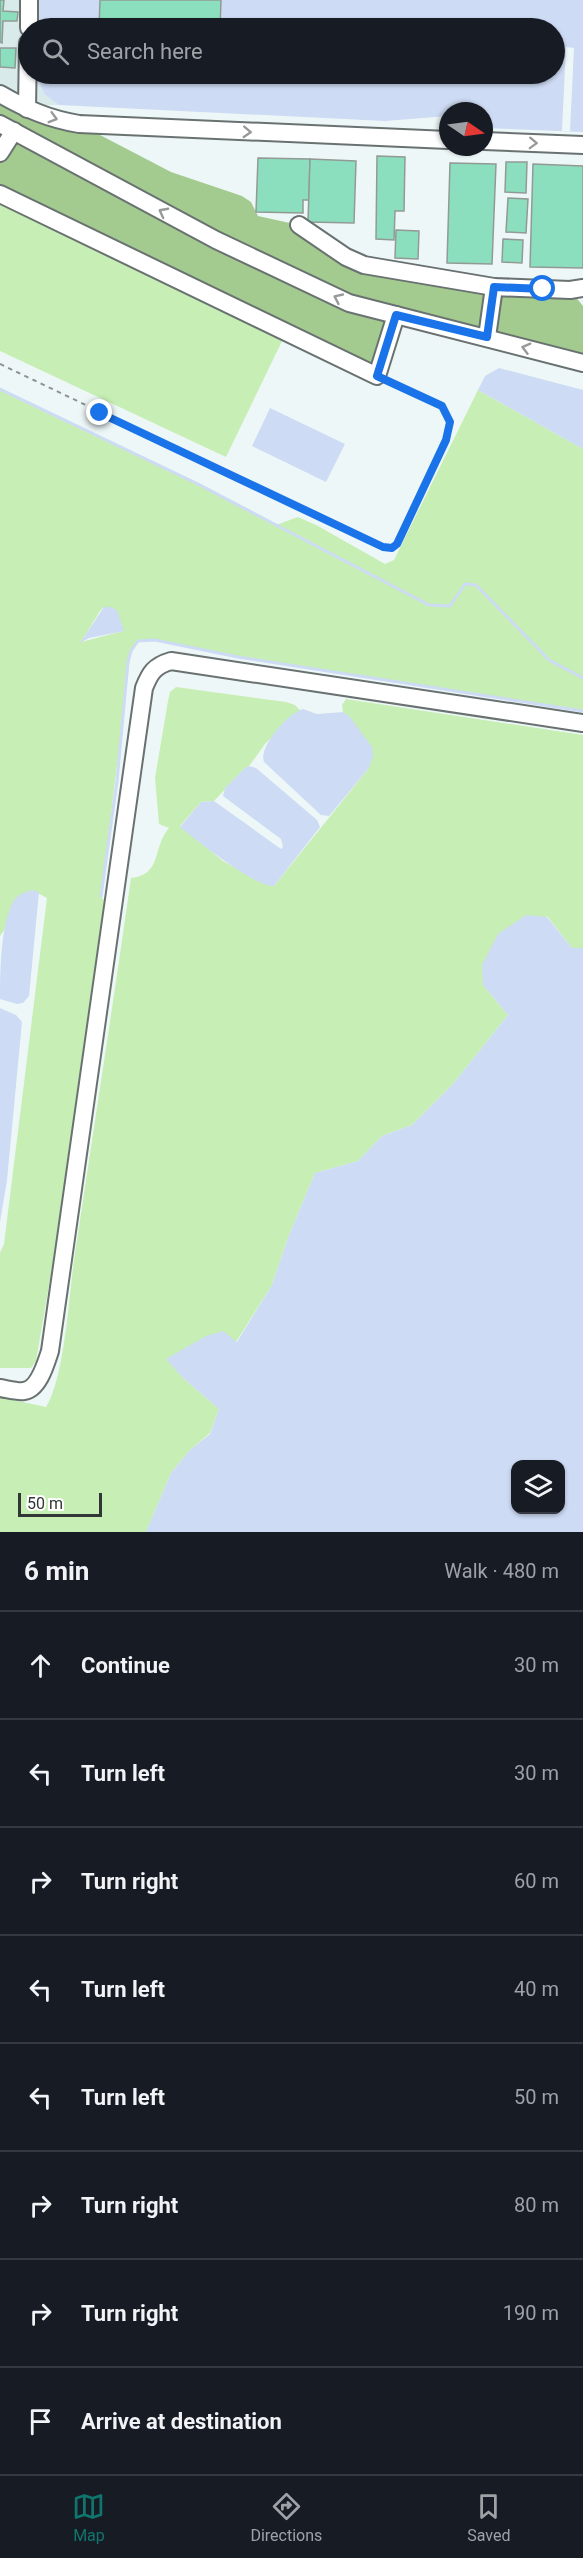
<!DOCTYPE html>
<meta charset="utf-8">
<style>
:root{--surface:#171b24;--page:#20242c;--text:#f1f3f6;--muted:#9ea1a6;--line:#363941;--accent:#0f766e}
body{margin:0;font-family:Roboto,sans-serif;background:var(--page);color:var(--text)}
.controls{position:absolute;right:18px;bottom:18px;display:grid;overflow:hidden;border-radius:12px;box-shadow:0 2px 4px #0004}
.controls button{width:54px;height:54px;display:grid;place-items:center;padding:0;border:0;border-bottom:2px solid var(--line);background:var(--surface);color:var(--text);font:30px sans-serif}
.compass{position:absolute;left:439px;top:102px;width:54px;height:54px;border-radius:50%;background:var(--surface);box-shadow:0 2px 4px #0004;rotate:103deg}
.scale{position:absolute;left:18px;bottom:15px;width:84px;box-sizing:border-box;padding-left:6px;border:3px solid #323636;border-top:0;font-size:16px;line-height:21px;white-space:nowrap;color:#323636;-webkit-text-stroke:4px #fff;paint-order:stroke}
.stop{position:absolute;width:18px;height:18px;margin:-14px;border:4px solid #1a73e8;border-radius:50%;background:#fff}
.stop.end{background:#1a73e8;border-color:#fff;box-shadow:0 2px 6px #0008}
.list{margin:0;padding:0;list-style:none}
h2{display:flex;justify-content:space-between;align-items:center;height:78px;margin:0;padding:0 24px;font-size:26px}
h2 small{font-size:20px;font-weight:400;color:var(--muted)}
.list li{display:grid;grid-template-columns:39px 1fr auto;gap:18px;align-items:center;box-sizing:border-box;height:108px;padding:0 24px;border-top:2px solid var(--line)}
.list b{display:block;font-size:22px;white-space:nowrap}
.list em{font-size:20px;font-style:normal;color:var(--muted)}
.icon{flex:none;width:33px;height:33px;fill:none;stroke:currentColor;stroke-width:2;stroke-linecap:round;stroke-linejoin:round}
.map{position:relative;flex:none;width:583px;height:1532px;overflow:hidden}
.search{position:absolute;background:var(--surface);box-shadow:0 2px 4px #0004;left:18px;right:18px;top:18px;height:66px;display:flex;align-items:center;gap:15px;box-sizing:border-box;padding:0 21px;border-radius:33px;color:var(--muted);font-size:22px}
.sheet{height:942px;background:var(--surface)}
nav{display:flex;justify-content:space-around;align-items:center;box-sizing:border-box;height:84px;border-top:2px solid var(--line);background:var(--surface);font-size:16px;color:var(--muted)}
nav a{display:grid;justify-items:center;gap:3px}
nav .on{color:var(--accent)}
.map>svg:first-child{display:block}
.built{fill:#d9eaeb}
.green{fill:#c7eeb4;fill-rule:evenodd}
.forest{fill:#a3cb8f}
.water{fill:#cddbf4;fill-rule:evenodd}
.pier{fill:#eef7f7}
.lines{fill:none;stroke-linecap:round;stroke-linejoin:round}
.stream{stroke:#cddbf4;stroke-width:3}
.building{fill:#8cdfbe;stroke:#929a96;stroke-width:1.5}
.minor-casing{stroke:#697171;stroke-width:20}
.path{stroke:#8c9292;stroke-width:2;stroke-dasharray:4.5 4.5;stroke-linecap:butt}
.minor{stroke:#fff;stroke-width:16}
.oneway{stroke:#989a9a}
.route{stroke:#1a73e8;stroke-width:8}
</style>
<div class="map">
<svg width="583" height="1532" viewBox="0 0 583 1532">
<rect width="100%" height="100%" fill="#eef7f7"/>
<polygon class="built" points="0,0 64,0 217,28 28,28 36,74 44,94 59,105 42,105 0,84"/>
<g class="green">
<polygon points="0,201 283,339 226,457 0,351"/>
<path d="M0,389l198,95 78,41 22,-8 20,9 67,38 9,-4 84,-170 105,59v262l-345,-54 -83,-17 -16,1 -8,9 -30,246 3,5 -51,361 -17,99 -5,7h-31v-115l4,-9 43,-346 -15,-8 -32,46zM104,607l19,24 -42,11 19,-31z"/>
<path d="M176,687l110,15 9,3 5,5 -35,34 -16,22 -4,2 -31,33 -13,1 -21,24 43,35 40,22 11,3 95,-118 -19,-51 -7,-5 -1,-7 4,-6 237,36v213h-11l-25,-32 -64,69 25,30 -55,69 -41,41 -30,11 -24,25 -43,12 -26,62 -17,50 -36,57 -69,17 16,19 36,31 -9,24 -20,17 -19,23 -25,59h-146v-135l46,10c18,-28 23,-110 28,-147 19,-127 39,-255 57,-382 31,-3 21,-30 38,-50l-10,-4 -4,-46 13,-77 2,-9z"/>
</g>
<polygon class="forest" points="0,94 79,124 171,172 242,196 251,202 258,216 299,225 346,257 570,290 583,306 583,363 397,315 377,376 0,194 0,153 14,132 0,124"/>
<g class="water">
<polygon points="38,0 583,0 583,132 484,128 484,111 448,111 448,116 385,121 59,105 44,94 36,74 554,74 554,28 37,28"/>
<polygon points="499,368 583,390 583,449 478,390 485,376"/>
<polygon points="270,408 345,444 326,482 252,446"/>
<polygon points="104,607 110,607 117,610 124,631 89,638 80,643"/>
<path d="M303,709l14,5 26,-2 7,5 22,30 1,9 -4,12 -40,48 -8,-1 -57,-53c-6,-15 24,-49 39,-53z"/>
<path d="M249,766l7,2 61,52 3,7 -46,59c-19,1 -78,-46 -94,-59l21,-25 13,-1 67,48 2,-2 -2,-8 -58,-43 2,-8 20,-20z"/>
<path d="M32,890l7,2 -10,104 -6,7 -6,1 -17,-5c0,-25 0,-89 19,-104 4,-2 9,-4 13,-5z"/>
<path d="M526,915l21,2 25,31h11v584h-437l25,-59 19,-23 20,-16 9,-25 -36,-31 -17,-19 40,-23 17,-5 14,11 35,-57 17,-50 26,-62 43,-12 24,-25 30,-11 41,-41 55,-69 -25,-30 -1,-20 16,-31zM516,1464h44v46h-44z"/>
<polygon points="0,1008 16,1015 22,1022 7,1180 0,1222"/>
</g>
<g class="pier">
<polygon points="64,19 217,24 217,28 64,28"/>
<polygon points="566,47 574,48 570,131 562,131"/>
</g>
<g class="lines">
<g class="stream">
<polyline points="0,389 198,484 429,605 450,606 465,584 476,585 549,660 583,678"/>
<polyline points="101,896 117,781 128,662 131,651 138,641 155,640 238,657 583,711"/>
</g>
</g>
<g class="building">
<polygon points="0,0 4,0 3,11 18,12 17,21 3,21 2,43 0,42"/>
<polygon points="100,0 221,0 220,28 99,28"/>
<polygon points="0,48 16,48 15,68 0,67"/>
<polygon points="377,156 405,157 404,211 395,211 394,240 376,239"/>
<polygon points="258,158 310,159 309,200 303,200 303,213 256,212"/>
<polygon points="310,159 356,161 354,223 308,222"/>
<polygon points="506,162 527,162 526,193 505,192"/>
<polygon points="450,163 496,164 492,264 447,263"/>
<polygon points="533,164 583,166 583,268 530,267"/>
<polygon points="508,198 528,199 526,233 506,232"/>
<polygon points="396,230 419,231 418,259 395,258"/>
<polygon points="503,239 523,240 522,263 502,262"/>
</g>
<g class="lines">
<g class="minor-casing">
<g id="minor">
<polyline points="29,28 29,0"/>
<path d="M0,94c26,15 49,25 79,30l369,16"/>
<polyline points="27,109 28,43"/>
<polyline points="0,124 216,240 349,303 583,363"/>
<polyline points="484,141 583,145"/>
<polyline points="0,153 14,131"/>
<polyline points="0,194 377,376 396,315"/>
<polyline points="299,225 346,257 364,265 494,287 570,290 583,288"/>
<polyline points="487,337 494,287"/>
<path d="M0,1388c7,1 17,4 24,3 15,-2 22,-28 26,-40l94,-663c6,-15 10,-22 27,-27l412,62"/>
</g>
</g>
<polyline class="path" points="0,364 383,547 391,548 397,544 446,440 450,422 442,406 388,381"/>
<use href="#minor" class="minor"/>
</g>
<defs><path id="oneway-chevron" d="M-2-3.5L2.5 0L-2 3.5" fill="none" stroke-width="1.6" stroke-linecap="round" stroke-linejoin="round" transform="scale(1.5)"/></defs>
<g class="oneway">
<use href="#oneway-chevron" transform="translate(53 118) rotate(16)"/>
<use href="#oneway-chevron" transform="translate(247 132) rotate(3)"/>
<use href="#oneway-chevron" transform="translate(533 143) rotate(2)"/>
<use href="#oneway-chevron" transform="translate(163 212) rotate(-152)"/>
<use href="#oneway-chevron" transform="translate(338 298) rotate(-155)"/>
<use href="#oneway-chevron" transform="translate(526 348) rotate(-165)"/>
</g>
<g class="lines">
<polyline class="route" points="100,413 383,547 392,548 397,544 446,440 450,422 442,406 377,376 396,315 487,337 494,287 543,289"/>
</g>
</svg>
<div class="controls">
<button><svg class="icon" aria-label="layers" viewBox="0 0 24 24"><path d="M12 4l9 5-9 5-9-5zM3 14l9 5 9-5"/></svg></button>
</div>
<svg class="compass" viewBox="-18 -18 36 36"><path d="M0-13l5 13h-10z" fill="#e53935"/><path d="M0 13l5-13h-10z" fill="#9ea1a6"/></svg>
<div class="scale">50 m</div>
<div class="stop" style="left:543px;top:289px"></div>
<div class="stop end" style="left:100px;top:413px"></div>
<div class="search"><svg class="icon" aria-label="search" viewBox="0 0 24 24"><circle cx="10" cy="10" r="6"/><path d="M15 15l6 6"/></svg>Search here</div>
</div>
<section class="sheet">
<h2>6 min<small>Walk · 480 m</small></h2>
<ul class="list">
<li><svg class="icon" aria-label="ahead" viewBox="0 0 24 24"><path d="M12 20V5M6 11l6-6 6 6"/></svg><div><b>Continue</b></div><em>30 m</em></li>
<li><svg class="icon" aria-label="left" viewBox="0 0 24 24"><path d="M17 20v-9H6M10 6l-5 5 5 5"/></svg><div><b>Turn left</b></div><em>30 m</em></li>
<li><svg class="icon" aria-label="right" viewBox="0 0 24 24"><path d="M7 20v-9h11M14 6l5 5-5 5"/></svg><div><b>Turn right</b></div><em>60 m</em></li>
<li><svg class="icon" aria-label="left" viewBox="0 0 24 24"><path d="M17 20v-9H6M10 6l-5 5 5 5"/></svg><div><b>Turn left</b></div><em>40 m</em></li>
<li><svg class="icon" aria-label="left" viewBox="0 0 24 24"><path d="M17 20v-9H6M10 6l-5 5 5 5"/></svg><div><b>Turn left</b></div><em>50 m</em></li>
<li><svg class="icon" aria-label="right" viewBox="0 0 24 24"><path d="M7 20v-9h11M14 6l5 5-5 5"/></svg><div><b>Turn right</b></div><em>80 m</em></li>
<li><svg class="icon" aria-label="right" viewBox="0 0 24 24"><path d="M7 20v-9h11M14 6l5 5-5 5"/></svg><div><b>Turn right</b></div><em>190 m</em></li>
<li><svg class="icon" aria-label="arrive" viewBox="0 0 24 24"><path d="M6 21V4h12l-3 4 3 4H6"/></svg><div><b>Arrive at destination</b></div></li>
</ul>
</section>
<nav>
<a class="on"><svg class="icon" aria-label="map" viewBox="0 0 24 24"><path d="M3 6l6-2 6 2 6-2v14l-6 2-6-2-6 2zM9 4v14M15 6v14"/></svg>Map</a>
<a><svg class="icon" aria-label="directions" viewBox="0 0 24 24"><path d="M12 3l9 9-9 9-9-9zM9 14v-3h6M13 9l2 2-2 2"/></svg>Directions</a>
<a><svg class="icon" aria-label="saved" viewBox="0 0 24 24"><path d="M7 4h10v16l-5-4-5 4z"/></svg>Saved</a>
</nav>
